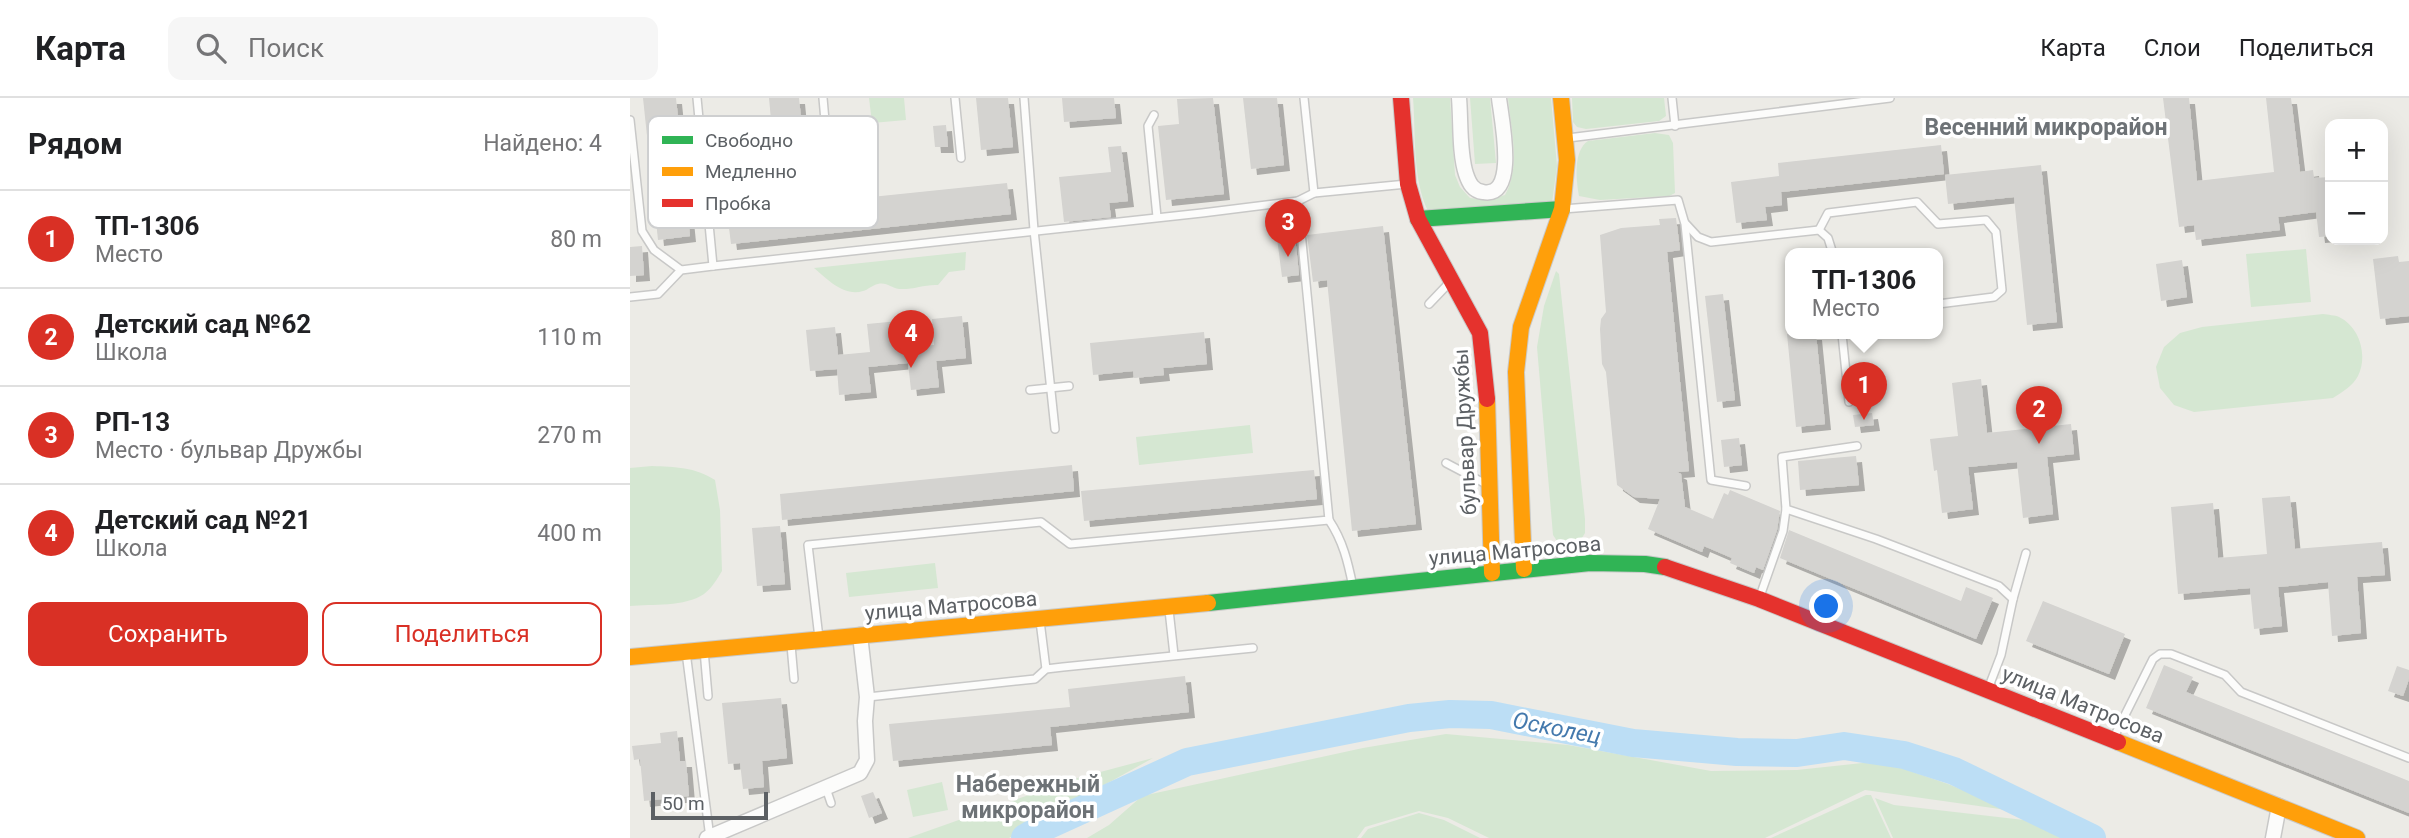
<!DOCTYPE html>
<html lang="ru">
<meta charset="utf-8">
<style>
:root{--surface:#fff;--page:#f6f6f6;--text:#202124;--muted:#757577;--line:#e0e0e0;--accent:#d93025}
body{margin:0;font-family:Roboto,sans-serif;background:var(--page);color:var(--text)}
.controls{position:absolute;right:21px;top:21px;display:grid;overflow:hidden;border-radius:14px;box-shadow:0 7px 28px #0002}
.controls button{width:63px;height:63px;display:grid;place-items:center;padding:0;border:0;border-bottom:2px solid var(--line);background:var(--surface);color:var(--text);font:35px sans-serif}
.scale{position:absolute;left:21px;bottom:18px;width:117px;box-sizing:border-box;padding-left:7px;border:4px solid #5c6064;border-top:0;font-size:19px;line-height:24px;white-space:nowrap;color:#5c6064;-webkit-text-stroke:5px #fff;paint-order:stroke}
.you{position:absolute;left:1197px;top:509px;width:24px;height:24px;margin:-18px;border:5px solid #fff;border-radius:50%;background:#1a73e8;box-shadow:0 0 0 10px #1a73e833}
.badge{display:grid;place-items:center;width:46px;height:46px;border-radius:50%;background:var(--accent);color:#fff;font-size:23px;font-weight:700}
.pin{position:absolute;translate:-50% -58px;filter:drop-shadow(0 2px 4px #0008)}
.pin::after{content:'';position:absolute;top:37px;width:24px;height:21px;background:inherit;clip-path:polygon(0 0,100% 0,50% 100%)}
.popup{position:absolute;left:1155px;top:150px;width:158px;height:91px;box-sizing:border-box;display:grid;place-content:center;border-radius:14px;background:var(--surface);filter:drop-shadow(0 2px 5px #0005);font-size:23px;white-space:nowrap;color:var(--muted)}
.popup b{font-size:26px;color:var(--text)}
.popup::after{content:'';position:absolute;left:50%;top:100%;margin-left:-14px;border:14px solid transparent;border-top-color:var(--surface)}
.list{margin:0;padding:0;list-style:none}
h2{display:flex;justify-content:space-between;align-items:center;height:91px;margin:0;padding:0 28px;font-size:30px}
h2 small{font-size:23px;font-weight:400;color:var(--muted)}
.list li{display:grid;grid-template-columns:46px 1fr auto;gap:21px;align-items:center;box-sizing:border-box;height:98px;padding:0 28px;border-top:2px solid var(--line)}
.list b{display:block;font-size:26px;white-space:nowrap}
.list p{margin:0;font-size:23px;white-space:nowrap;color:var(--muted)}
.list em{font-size:23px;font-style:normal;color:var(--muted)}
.actions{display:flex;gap:14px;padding:21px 28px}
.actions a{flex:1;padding:16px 0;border:2px solid var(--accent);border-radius:14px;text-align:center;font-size:24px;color:var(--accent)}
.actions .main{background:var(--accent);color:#fff}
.icon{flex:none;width:38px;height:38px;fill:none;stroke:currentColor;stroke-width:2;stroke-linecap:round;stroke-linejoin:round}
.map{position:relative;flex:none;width:1779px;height:740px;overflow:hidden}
header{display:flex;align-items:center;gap:42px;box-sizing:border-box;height:98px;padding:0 35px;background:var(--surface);border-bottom:2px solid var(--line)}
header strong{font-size:33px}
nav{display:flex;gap:38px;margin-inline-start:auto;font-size:24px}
.search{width:490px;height:63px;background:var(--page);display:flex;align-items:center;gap:18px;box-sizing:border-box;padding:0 24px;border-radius:14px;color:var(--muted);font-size:26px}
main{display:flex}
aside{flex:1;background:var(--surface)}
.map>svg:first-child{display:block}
.green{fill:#d5e7d2}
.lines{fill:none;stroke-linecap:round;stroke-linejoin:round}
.river{stroke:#bcdef5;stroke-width:28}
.building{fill:#d4d3d0;filter:url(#shadow)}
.lane-casing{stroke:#c8c8c7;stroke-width:10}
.street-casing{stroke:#c8c8c7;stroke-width:17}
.fast-casing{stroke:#c9c9c8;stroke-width:18}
.slow-casing{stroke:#c9c9c8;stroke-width:18}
.jam-casing{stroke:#c9c9c8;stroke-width:18}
.lane{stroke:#fcfcfb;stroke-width:7}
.street{stroke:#fcfcfb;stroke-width:14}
.fast{stroke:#30b455;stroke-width:16}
.slow{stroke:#ff9f0a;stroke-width:16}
.jam{stroke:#e5322d;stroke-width:16}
.labels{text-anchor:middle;stroke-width:7;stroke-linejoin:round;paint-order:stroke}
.street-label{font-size:21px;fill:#5c6064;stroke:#fff}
.neighbourhood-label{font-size:23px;font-weight:bold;fill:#6d7276;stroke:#fff}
.water-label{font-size:23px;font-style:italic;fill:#4479ad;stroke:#fff}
.key{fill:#fff;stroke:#cecfd0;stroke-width:2}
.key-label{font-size:19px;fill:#5c6064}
</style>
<header>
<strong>Карта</strong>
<div class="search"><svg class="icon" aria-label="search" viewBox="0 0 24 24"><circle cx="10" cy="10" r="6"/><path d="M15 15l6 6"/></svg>Поиск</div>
<nav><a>Карта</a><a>Слои</a><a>Поделиться</a></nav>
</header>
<main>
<aside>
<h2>Рядом<small>Найдено: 4</small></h2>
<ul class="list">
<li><span class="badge">1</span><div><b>ТП-1306</b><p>Место</p></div><em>80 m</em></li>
<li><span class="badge">2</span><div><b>Детский сад №62</b><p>Школа</p></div><em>110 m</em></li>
<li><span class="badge">3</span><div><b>РП-13</b><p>Место · бульвар Дружбы</p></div><em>270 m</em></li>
<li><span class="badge">4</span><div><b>Детский сад №21</b><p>Школа</p></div><em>400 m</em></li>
</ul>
<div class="actions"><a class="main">Сохранить</a><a>Поделиться</a></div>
</aside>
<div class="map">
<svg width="1779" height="740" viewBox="0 0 1779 740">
<defs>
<filter id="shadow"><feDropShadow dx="6" dy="6" stdDeviation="0" flood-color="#0004"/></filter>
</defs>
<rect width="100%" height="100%" fill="#ecebe6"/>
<g class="green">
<polygon points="239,0 274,0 276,22 242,25"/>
<path d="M783,0h37l5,77 5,12 10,11 18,2 17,-5c16,-29 6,-65 3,-97h43l6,68 -5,37 -124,8c-16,-33 -12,-77 -15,-113z"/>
<polygon points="840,0 860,0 866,65 845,66"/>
<polygon points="942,0 1034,0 1036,18 1029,23 956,31 947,29 943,24"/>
<path d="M1025,35l14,2 4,8 2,50 -6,3 -69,4 -21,-4c-3,-16 -6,-45 9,-55z"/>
<polygon points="1676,151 1681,204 1621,209 1616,156"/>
<path d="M336,154l-1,18 -16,2 -11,13c-13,-1 -25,5 -39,4 -8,-1 -12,-7 -21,-5 -6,1 -10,6 -15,7 -19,6 -36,-12 -49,-23z"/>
<polygon points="926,173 929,176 955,421 955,435 945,451 927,443 923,437 907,249 914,208"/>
<path d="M1693,216c5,1 12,1 16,3 21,10 29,39 19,59 -5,10 -16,16 -25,22l-139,14 -20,-7 -14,-17 -4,-21 8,-20 16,-14 22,-6z"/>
<polygon points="620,327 623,355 509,367 506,339"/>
<path d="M22,368c23,1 43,1 63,14l5,30 2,61c-5,8 -10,17 -18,23 -19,13 -52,10 -74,12v-138z"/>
<polygon points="305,465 308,490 219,499 216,475"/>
<polygon points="816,636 938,647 1081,673 1167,672 1251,663 1318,686 1384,713 1235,692 1135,740 859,740 818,720 789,713 735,729 727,740 457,740 479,727 512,698 733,650"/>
<polygon points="523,660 379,740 278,740 444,681"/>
<polygon points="312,684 318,712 283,719 277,692"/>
<polygon points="1236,697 1241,697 1261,740 1141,740"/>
<polygon points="1245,700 1264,707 1394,722 1433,740 1263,740"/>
<polygon points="789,715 814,722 850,740 731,740 738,731"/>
</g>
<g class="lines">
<polyline class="river" points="395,740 410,731 557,664 779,620 820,616 861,617 1003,645 1107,654 1167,655 1214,648 1274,657 1324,673 1462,740"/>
</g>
<g class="building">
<polygon points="13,0 46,0 60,138 28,142"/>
<polygon points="139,0 169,0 174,51 144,55"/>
<polygon points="346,0 378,0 383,49 351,52"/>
<polygon points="432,0 484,0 486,20 434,24"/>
<polygon points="583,0 594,96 536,102 528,28 549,26 547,1"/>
<polygon points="613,0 647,0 654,67 621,71"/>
<polygon points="1533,0 1559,0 1567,83 1644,74 1636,0 1661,0 1670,74 1683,72 1684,80 1700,79 1700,138 1689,139 1686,114 1648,119 1650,132 1566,142 1564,127 1549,129"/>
<polygon points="316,27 318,49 305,49 303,28"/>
<polygon points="1311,47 1314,76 1151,94 1152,107 1135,109 1137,122 1106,125 1101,84 1149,78 1148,65"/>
<polygon points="491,48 498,103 479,105 481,119 434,124 429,79 481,74 478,49"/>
<polygon points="1411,67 1427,224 1397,227 1384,99 1318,106 1315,77"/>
<polygon points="377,85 381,116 101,146 97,114"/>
<polygon points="1046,120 1050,152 1037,154 1059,373 1047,374 1051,376 1055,409 1083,421 1094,395 1098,397 1100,392 1150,413 1147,432 1133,472 1126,469 1124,475 1100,465 1102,460 1074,448 1072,454 1018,431 1030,401 1004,399 987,387 976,274 972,266 970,231 971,221 976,214 970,137 991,130 1030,127 1029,121"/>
<polygon points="753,128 786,426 722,433 697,182 683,184 677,137"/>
<polygon points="665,138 669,177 652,179 647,140"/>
<polygon points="12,148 14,177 0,178 0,149"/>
<polygon points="1768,158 1769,164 1779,163 1779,218 1750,221 1743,161"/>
<polygon points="1552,162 1557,199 1531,203 1526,166"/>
<polygon points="1093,196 1105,302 1087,304 1075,198"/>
<polygon points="332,218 336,260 306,263 309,289 281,292 278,265 238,269 241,294 209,297 207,271 180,273 176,232 205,229 208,257 240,254 237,226 269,223 271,250 304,247 302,221"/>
<polygon points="574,234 577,266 533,270 534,277 504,280 503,273 463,277 460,245"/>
<polygon points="1157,236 1186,236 1195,326 1166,329"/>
<polygon points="1351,281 1357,335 1441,326 1444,356 1417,359 1423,416 1393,420 1387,364 1338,369 1343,411 1312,415 1307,372 1304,373 1300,341 1328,338 1322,285"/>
<polygon points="1242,315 1244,327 1225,329 1223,317"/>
<polygon points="1109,340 1112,367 1094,369 1091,342"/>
<polygon points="1226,358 1229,387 1170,392 1168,363"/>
<polygon points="442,367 444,393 152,422 150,396"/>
<polygon points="684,372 687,401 454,423 451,393"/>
<polygon points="1660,398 1665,451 1752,444 1755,477 1727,479 1731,535 1702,538 1698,484 1648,489 1652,528 1624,531 1620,490 1548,496 1541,409 1583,405 1588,460 1637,456 1632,400"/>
<polygon points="150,428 155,486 127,488 122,430"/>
<polygon points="1159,432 1331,503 1336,489 1363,500 1346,541 1150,460"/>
<polygon points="1413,503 1495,536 1479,576 1396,543"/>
<polygon points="1534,567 1563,579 1556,594 1779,683 1779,715 1516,610"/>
<polygon points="1767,568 1779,572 1779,581 1773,598 1758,593"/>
<polygon points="555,578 559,614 420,629 422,647 263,663 259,626 440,609 438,591"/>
<polygon points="151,600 157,660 132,663 134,689 113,691 110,665 98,666 92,605"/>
<polygon points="47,633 50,663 56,663 59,698 14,703 10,661 4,662 2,648 31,645 30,635"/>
<polygon points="243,694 252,715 239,720 231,698"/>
</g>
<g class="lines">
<g class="lane-casing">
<g id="lane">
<polyline points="67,0 83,168"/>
<polyline points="193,0 196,34"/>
<polyline points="325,0 331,60"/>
<polyline points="394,0 404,132 425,331"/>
<polyline points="674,0 684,95"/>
<polyline points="1042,0 1045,28"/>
<polyline points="524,17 518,28 527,119"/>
<polyline points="0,22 12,133 24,152 51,172"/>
<polyline points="938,40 1260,0"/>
<polyline points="933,111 1048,102 1055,126 1081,382 1116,388"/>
<polyline points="1056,126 1068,139 1081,144 1189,132 1198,140 1203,156"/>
<polyline points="1189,132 1198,115 1287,104 1308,126 1356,122 1366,134 1372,192 1364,199 1308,206"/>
<polyline points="0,199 28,196 51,172 83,168 572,115 668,103 684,95 777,86"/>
<polyline points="799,206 820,184"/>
<polyline points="1212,236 1219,304"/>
<polyline points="400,292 439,288"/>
<polyline points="1227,348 1152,359 1156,411 1246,441 1369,488 1383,501 1371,557 1358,591"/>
<polyline points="816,365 856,386"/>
<path d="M699,422c14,21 19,42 24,67"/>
<polyline points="1129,501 1153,433 1156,411"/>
<polyline points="1383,501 1396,455"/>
<polyline points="539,512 544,557"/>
<polyline points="410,523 416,571"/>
<polyline points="189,540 178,447 411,424 440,446 699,422 668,103"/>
<polyline points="161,547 164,581"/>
<polyline points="74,552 78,598"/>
<polyline points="56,554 80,740"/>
<polyline points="238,599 405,581 416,571 433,569 623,550"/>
<polyline points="1483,641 1523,561 1530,556 1541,556 1595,577 1611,594 1779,660"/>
<polyline points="196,690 201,705"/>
</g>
</g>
<g class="street-casing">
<g id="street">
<path d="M829,0c2,23 0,55 7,76 3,9 7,17 17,18 36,7 18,-75 16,-94"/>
<polyline points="77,740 230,675 237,662 235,623 237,599 230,537"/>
<polyline points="1643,740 1649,708"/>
</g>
</g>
<g class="fast-casing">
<g id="fast">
<polyline points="788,121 932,111"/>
<polyline points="578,505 960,465 1015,466 1035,469"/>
</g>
</g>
<g class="slow-casing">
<g id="slow">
<polyline points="857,301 862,475"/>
<polyline points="894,471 886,274 891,229 932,111 937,62 931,0"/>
<polyline points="0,559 578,505"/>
<polyline points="1488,644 1727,740"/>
</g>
</g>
<g class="jam-casing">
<g id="jam">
<polyline points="771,0 778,86 788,121 850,235 857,301"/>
<polyline points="1035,469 1129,501 1488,644"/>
</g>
</g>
<use href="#lane" class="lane"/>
<use href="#street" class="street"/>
<use href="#fast" class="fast"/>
<use href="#slow" class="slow"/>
<use href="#jam" class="jam"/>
</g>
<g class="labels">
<g class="street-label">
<text transform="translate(835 334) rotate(-93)" y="7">бульвар Дружбы</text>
<text transform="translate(885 453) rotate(-5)" y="7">улица Матросова</text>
<text transform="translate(321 508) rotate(-5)" y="7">улица Матросова</text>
<text transform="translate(1453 607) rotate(22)" y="7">улица Матросова</text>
</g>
<g class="neighbourhood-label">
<text x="1416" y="37">Весенний микрорайон</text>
<text x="398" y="694">Набережный<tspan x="398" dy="26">микрорайон</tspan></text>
</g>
<g class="water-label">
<text transform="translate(927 630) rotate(11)" y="8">Осколец</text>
</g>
</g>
<rect x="18" y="18" width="230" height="112" rx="10" class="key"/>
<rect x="32" y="38" width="31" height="8" fill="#30b455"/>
<rect x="32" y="69" width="31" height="9" fill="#ff9f0a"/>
<rect x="32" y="101" width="31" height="8" fill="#e5322d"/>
<g class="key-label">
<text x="75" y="49">Свободно</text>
<text x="75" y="80">Медленно</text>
<text x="75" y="112">Пробка</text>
</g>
</svg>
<div class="controls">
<button>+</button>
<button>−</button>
</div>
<div class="scale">50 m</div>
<div class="you"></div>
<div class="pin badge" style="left:1234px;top:322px">1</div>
<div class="popup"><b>ТП-1306</b>Место</div>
<div class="pin badge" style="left:1409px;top:346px">2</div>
<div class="pin badge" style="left:658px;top:159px">3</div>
<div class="pin badge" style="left:281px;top:270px">4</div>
</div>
</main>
